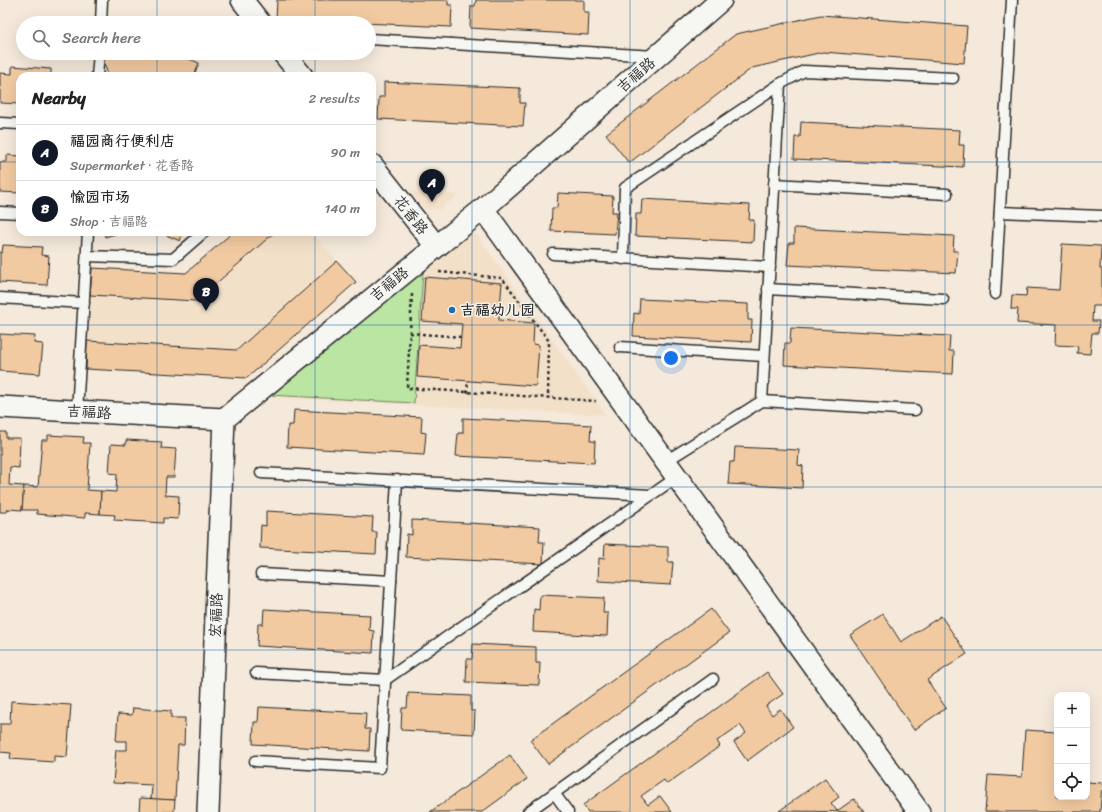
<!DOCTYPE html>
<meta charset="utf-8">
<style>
:root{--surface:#fff;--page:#f6f6f6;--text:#222;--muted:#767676;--line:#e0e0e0;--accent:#111827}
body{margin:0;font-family:Sriracha,"LXGW WenKai TC",sans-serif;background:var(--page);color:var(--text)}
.controls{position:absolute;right:12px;bottom:12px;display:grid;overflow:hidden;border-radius:8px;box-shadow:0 4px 16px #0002}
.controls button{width:36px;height:36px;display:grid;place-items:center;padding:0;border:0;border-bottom:1px solid var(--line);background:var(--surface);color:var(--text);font:20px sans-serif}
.you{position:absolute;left:671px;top:358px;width:14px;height:14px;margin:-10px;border:3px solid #fff;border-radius:50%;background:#1a73e8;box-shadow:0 0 0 6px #1a73e833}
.badge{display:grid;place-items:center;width:26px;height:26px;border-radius:50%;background:var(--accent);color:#fff;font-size:13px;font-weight:700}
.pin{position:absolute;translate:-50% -33px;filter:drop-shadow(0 1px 2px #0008)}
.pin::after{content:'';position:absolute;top:21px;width:14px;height:12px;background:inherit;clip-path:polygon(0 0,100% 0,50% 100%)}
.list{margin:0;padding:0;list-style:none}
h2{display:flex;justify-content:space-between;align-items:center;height:52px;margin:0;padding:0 16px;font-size:17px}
h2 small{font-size:13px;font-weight:400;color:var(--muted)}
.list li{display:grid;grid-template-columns:26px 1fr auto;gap:12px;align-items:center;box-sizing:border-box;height:56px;padding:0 16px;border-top:1px solid var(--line)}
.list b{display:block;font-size:15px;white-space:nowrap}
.list p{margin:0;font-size:13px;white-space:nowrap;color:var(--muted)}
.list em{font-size:13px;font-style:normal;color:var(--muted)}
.icon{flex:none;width:22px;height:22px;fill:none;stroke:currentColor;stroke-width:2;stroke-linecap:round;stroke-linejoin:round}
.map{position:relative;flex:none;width:1102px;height:812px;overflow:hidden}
.search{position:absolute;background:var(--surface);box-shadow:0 4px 16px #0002;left:16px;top:16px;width:360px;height:44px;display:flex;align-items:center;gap:10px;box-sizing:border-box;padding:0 14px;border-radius:22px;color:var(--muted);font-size:15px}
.panel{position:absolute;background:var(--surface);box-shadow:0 4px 16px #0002;left:16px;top:72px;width:360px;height:164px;border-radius:12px}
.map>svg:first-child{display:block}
.built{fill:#f3e0c9}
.green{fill:#bae5a2;stroke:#728866}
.building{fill:#f1caa1;stroke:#2b2b2b}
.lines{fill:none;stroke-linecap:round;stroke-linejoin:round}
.lane-casing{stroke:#2b2b2b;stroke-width:13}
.street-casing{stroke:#2b2b2b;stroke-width:24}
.path{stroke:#2b2b2b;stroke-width:2.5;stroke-dasharray:3 3;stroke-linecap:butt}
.lane{stroke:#f6f6f2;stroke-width:10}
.street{stroke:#f6f6f2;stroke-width:21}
.grid{fill:none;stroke:#1f6fb2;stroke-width:1;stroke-opacity:0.55}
.poi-dot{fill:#1f6fb2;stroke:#f6f6f2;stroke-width:1.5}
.labels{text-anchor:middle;stroke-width:3;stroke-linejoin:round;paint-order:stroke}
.street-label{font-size:15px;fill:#2b2b2b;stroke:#f6f6f2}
.poi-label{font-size:15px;font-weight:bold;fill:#2b2b2b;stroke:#f6f6f2;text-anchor:start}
</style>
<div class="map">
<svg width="1102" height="812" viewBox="0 0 1102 812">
<rect width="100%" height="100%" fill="#f4e9da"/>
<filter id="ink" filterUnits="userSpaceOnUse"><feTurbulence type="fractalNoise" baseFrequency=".025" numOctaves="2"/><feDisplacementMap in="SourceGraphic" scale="8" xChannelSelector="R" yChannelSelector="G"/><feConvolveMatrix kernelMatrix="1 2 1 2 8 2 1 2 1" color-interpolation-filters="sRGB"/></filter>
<g filter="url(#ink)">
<g class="built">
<polygon points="410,191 459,195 438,210 425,209"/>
<polygon points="233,232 311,232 356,282 247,378 86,369 92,268 186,273"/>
<polygon points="466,234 477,235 606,415 266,397"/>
</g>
<polygon class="green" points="423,272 414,403 270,395"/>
<g class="building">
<polygon points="277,0 448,0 448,5 452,5 451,27 276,19"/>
<polygon points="476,0 584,0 584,12 589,12 588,35 470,28 471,6 475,6"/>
<polygon points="821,15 967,26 964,63 823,52 752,68 629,163 606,134 736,34"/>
<polygon points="120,53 175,53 199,63 194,76 108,76 103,58"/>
<polygon points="12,66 51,69 51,76 20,76 20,104 0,103 0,73 12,74"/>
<polygon points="384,82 520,88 520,103 525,103 523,126 378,119 379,97 384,97"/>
<polygon points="801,122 960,130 959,145 964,145 963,167 794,159 795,137 800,137"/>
<polygon points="7,155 20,156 20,193 0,192 0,162 7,162"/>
<polygon points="558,193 613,196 612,212 617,212 615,234 551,231 552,208 557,208"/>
<polygon points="642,199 750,205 749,220 754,220 753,242 635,236 636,214 641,214"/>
<polygon points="794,228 954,236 953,251 958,251 956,273 787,265 789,243 794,243"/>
<polygon points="104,232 122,232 105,237"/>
<polygon points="159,232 183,232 180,241"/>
<polygon points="233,232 275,232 196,301 90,295 92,268 186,273"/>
<polygon points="1062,244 1101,246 1100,269 1102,269 1102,306 1093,306 1092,321 1099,321 1098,333 1092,333 1090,354 1077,353 1078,346 1055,345 1056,325 1017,323 1018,309 1011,309 1012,295 1026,296 1027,288 1059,290"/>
<polygon points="3,245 42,247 41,255 49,256 47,285 0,282 0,252 2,253"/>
<polygon points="337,261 356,282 247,378 86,369 87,341 237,350"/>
<polygon points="425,277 502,283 499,320 534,323 533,344 539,345 536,386 417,377 419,345 460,348 462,324 422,321"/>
<polygon points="640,299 748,304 748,320 752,320 751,342 633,336 634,313 639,314"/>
<polygon points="791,328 950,336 949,351 954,351 953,374 784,365 785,343 790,343"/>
<polygon points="0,334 35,336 34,343 43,344 40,374 0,371"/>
<polygon points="294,410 422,417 421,432 426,433 424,455 287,447 288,425 293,425"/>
<polygon points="463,418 591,425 590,441 595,441 594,463 456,456 458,433 463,433"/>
<polygon points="0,432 6,432 6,438 20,438 19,468 10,467 9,485 24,486 22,510 8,509 7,512 0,512"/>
<polygon points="48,435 84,437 83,443 90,443 87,490 101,491 100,514 85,513 85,518 37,514 37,510 22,510 24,486 38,487 42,440 48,440"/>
<polygon points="126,440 162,442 161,448 176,449 174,477 166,477 165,495 179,496 178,519 163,518 163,523 114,520 115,515 100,514 101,491 116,492 117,474 109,473 111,444 126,445"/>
<polygon points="735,447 799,450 798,465 803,466 802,488 728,484 730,462 734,462"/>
<polygon points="266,511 373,517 372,532 377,532 376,554 260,548 261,525 266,526"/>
<polygon points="412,520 540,527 539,542 544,542 543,564 406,557 407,534 412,535"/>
<polygon points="605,544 668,547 668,562 673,562 671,585 598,581 599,558 604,559"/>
<polygon points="540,595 604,598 603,613 608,613 607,636 533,632 534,609 539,610"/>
<polygon points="264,609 370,615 369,630 374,631 373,653 257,646 258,624 263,624"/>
<polygon points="711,609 729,633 548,764 530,740"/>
<polygon points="883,614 901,642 941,616 967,654 927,680 946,708 914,730 850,635"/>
<polygon points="473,644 536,647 536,663 540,663 539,685 466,682 467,659 472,659"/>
<polygon points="767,672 783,694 766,706 772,715 780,709 793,727 747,761 734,742 746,733 740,725 717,741 720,746 667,784 664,780 641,796 648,805 660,796 672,812 588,812 583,805"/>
<polygon points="408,693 471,696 471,711 475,711 474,734 401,730 402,708 407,708"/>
<polygon points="11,701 71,705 67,757 54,756 54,762 10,759 11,753 0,752 0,724 10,724"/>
<polygon points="259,707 366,713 365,729 370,729 369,751 253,744 254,722 258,722"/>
<polygon points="133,708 171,711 171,718 185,718 184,745 178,745 175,800 151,799 152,785 113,783 116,750 127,750 127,741 116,741 118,714 132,715"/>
<polygon points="1025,730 1057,732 1057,797 1087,797 1087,782 1102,783 1100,812 985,812 988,775 1022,777"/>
<polygon points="510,755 527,779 482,812 430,812"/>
<polygon points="825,778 839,797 831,803 837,811 854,799 864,812 779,811"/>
<polygon points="140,798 175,800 174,812 139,812"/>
</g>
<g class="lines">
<g class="lane-casing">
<g id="lane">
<polyline points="101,23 102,0"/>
<polyline points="369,39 655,56"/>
<polyline points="97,76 99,53"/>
<polyline points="0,123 20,124"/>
<polyline points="774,184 947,194"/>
<polyline points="0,212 20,213"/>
<polyline points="1000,212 1102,216"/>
<polyline points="553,254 770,267"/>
<polyline points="87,256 173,259 204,232"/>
<polyline points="623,259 625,188 780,84 804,71 953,78"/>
<polyline points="768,289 943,299"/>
<polyline points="995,294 1012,0"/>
<polyline points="0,298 84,303"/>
<polyline points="620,347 764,356"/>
<polyline points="762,401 780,84"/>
<polyline points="77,411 88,232"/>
<polyline points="666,461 762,401 915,410"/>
<polyline points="261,473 650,495"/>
<polyline points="261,574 391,581"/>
<polyline points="256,673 385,680 677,477"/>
<polyline points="255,761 380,768 397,480"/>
<polyline points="554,793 568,812"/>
<polyline points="528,812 713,679"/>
</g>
</g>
<g class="street-casing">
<g id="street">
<polyline points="242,0 260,23"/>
<polyline points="283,53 302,76"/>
<polyline points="372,165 436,246"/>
<polyline points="483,209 919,812"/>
<polyline points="0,407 224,419 483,209 721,0"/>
<polyline points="208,812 224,419"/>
</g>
</g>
<g class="path">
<polyline points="439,272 502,278 549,341 548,398"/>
<polyline points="412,294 407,388 596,401"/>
<polyline points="410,333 461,337"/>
<polyline points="467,393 468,381"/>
</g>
<use href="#lane" class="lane"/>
<use href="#street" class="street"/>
</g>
</g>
<path class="grid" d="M157,0v23M315,0v23M472,0v812M630,0v812M787,0v812M945,0v812M157,53v23M315,53v23M0,162h20M372,162h730M157,232v580M315,232v580M0,325h1102M0,487h1102M0,650h1102"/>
<circle class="poi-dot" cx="452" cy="310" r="4"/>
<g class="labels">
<g class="street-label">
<text transform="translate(636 75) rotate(-41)" y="5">吉福路</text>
<text transform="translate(411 215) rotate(52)" y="5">花香路</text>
<text transform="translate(389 284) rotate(-39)" y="5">吉福路</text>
<text transform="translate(89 412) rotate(3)" y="5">吉福路</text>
<text transform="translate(216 615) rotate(-88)" y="5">宏福路</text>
</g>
<g class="poi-label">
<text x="460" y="315">吉福幼儿园</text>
</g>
</g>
</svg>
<div class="controls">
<button>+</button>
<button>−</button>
<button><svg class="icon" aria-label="locate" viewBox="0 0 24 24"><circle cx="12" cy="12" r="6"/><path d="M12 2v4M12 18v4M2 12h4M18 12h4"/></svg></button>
</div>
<div class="you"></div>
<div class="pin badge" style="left:432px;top:202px">A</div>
<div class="pin badge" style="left:206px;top:311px">B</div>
<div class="search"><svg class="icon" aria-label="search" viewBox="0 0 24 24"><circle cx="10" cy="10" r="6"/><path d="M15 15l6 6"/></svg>Search here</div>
<section class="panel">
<h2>Nearby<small>2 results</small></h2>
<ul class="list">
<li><span class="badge">A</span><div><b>福园商行便利店</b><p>Supermarket · 花香路</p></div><em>90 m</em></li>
<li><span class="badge">B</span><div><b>愉园市场</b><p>Shop · 吉福路</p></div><em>140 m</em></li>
</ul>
</section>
</div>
